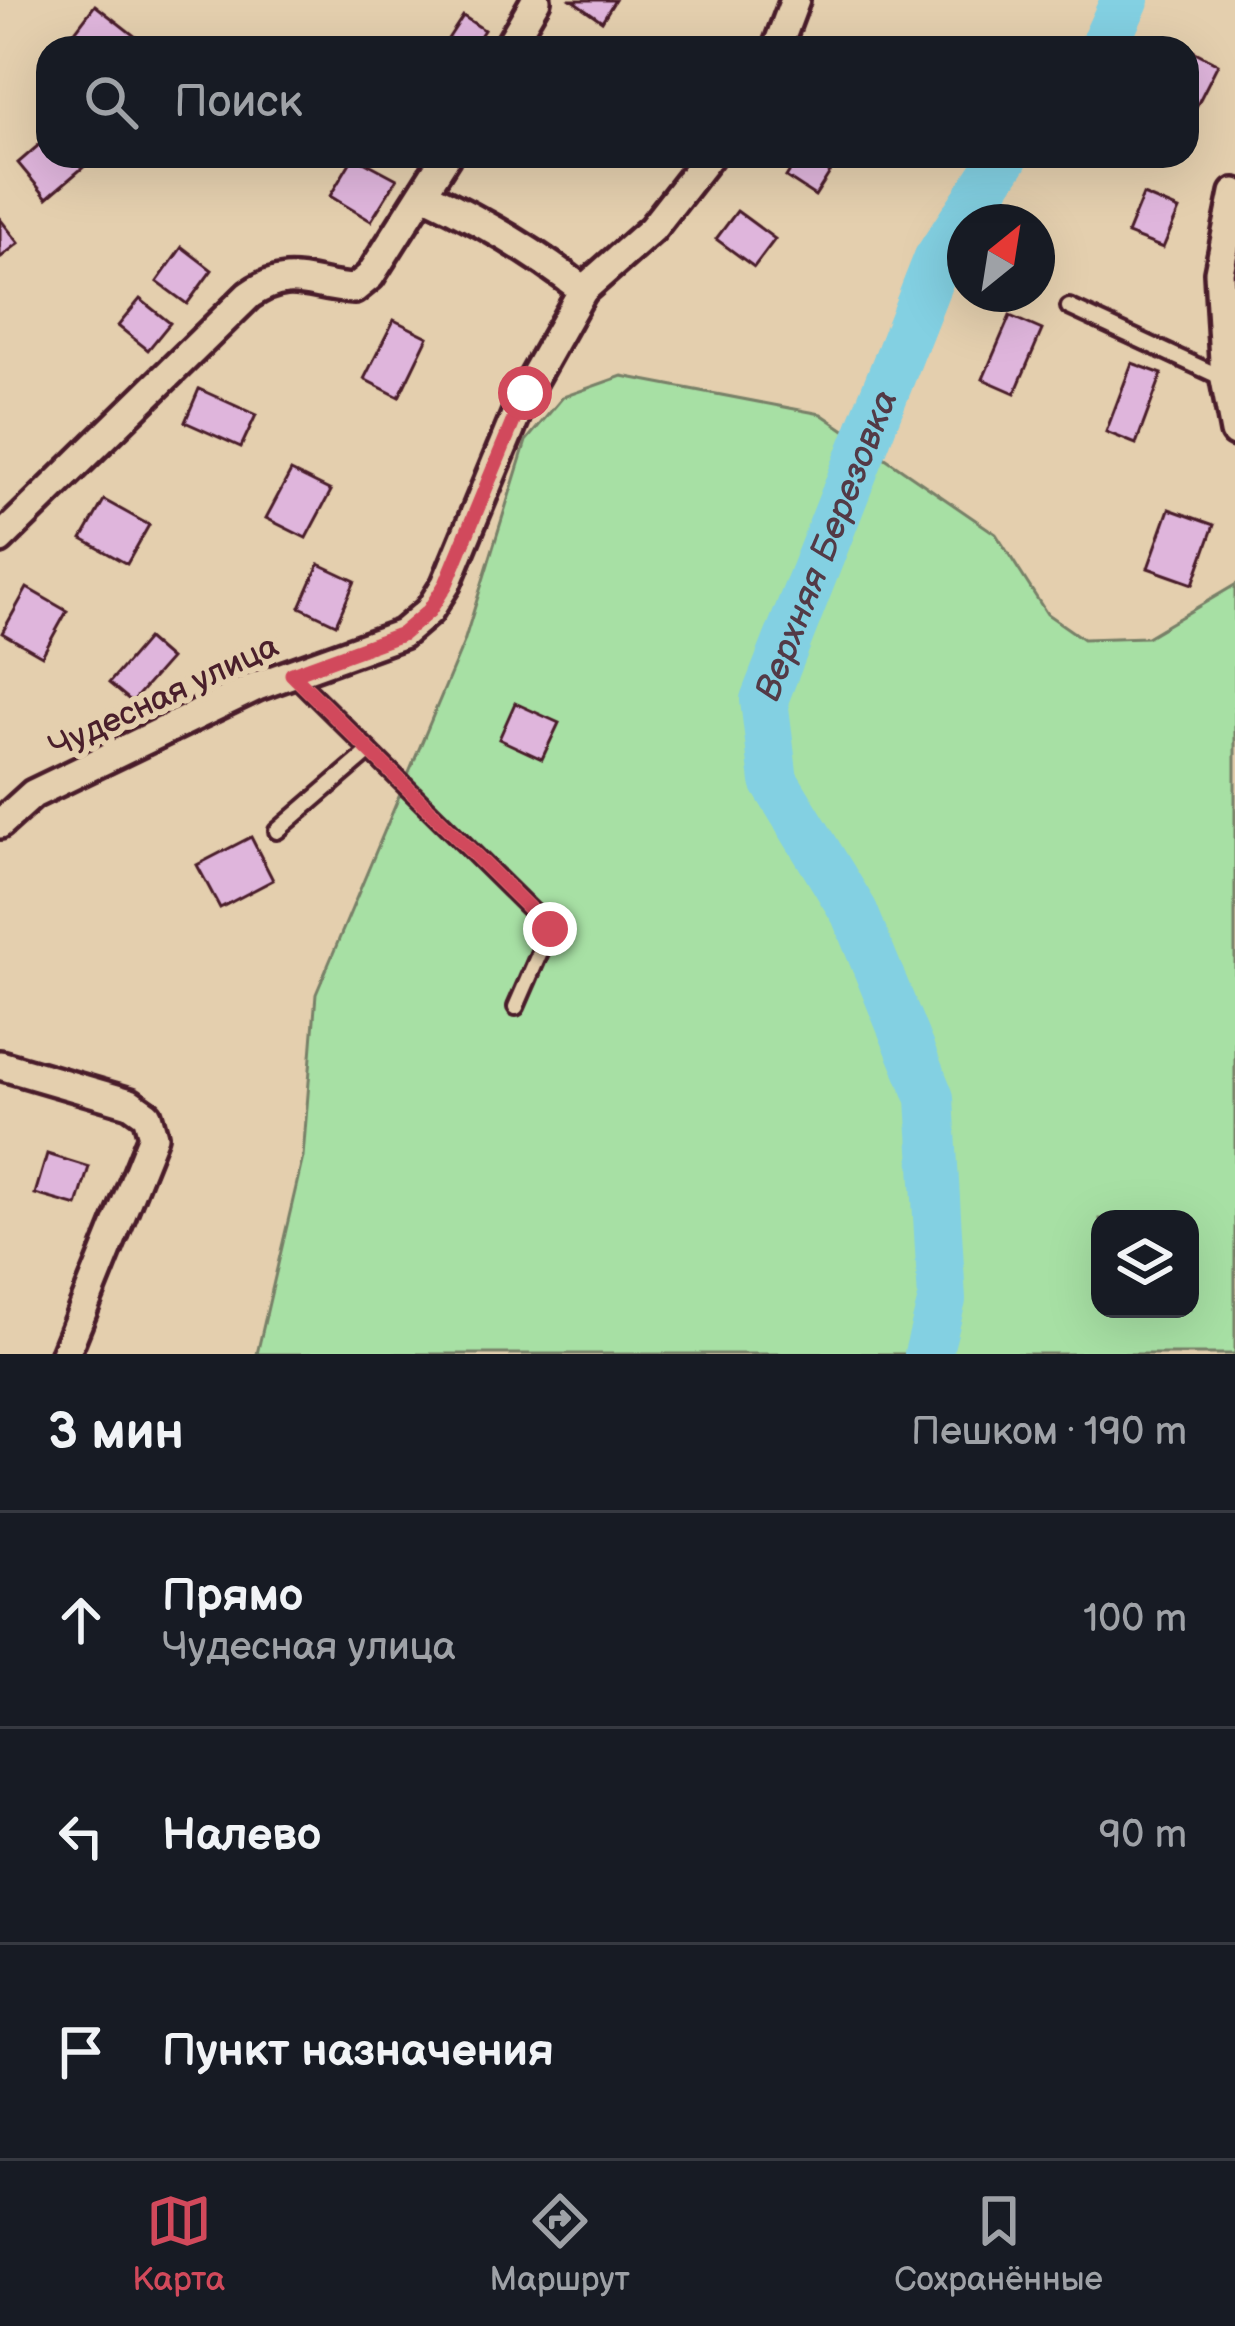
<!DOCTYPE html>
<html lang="ru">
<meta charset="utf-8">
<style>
:root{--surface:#171b24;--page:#20242c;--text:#f1f3f6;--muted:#9ea1a6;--line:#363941;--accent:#d1495b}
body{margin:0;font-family:"Balsamiq Sans",sans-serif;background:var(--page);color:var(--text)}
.controls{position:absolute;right:36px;bottom:36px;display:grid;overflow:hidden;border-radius:24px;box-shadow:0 12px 48px #0002}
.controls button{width:108px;height:108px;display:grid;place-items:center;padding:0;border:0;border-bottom:3px solid var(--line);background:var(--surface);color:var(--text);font:60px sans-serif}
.compass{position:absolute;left:947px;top:204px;width:108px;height:108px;border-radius:50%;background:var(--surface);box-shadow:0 12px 48px #0002;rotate:30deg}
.stop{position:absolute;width:36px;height:36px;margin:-27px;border:9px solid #d1495b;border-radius:50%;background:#fff}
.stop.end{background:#d1495b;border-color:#fff;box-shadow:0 3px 12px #0008}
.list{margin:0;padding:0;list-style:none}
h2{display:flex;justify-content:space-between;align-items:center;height:156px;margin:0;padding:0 48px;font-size:51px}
h2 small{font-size:39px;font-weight:400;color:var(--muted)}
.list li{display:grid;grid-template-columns:78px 1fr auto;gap:36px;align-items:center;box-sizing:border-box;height:216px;padding:0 48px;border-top:3px solid var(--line)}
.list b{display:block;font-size:45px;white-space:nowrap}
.list p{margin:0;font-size:39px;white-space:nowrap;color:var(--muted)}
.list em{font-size:39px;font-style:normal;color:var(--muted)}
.icon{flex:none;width:66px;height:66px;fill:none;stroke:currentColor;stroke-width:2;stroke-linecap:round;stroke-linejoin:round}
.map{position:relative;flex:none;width:1235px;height:1354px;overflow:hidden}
.search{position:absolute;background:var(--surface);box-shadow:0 12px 48px #0002;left:36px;right:36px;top:36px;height:132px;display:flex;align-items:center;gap:30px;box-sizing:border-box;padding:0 42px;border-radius:36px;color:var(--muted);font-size:45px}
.sheet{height:804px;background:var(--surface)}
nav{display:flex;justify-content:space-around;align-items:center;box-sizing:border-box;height:168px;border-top:3px solid var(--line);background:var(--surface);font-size:33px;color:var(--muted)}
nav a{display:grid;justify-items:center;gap:6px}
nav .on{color:var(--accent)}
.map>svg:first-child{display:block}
.green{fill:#a7e0a4;stroke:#788068;stroke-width:3;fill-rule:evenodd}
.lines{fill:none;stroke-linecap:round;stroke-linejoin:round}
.river{stroke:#83d0e2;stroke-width:48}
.building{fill:#dfb5dc;stroke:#4a1f2b;stroke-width:3}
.service-casing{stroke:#4a1f2b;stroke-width:22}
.minor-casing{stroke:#4a1f2b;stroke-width:36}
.service{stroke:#e4cfae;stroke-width:14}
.minor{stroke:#e4cfae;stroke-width:27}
.route{stroke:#d1495b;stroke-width:15}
.labels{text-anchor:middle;stroke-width:12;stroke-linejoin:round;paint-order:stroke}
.street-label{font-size:33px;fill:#4a1f2b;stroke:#e4cfae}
.water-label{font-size:36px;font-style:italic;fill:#533a46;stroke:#e4cfae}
</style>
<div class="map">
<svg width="1235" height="1354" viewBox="0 0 1235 1354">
<rect width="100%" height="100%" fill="#e4cfae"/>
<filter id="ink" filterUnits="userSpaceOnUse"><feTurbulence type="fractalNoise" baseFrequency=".00833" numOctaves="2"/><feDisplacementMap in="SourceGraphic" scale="24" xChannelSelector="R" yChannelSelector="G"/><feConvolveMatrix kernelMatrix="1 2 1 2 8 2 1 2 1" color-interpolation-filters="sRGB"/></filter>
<g filter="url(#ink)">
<path class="green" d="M622,376l199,38 175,120 51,80 36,25 64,-2 88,-52v769h-978l46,-197 13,-163 148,-352 62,-201 37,-44zM1100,1219h90v90h-90z"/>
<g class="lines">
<g class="river">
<polyline points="1103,48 1125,0"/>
<path id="s1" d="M928,1354l14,-54 -12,-202 -76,-186 -80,-131 -10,-81 173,-440 68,-104"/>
</g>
</g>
<g class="building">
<polygon points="572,0 615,0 602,21"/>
<polygon points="95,5 150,48 75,48 67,42"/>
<polygon points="463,16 484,30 472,48 442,48"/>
<polygon points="1182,45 1218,64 1194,111 1187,108 1187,48 1180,48"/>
<polygon points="48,137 48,156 89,156 93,159 47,198 18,163"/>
<polygon points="354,156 397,179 371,221 330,196"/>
<polygon points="799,156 824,156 836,163 815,196 786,177"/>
<polygon points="1143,195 1179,210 1163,248 1127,234"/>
<polygon points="737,211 775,239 754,267 716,239"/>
<polygon points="0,219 19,243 0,258"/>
<polygon points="182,247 212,270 187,304 157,282"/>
<polygon points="140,299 170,323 148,350 118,326"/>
<polygon points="1010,316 1042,330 1015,393 983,379"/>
<polygon points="394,320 428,337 399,397 364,379"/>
<polygon points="1132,363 1162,374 1136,444 1106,432"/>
<polygon points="199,389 256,415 241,447 185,422"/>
<polygon points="291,471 331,491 306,538 266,518"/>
<polygon points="104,500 149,525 127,564 82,539"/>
<polygon points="1169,509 1214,525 1193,584 1148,568"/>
<polygon points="319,564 355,581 336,624 300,607"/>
<polygon points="27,588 67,611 42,656 2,633"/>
<polygon points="147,639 170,659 132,702 109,683"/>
<polygon points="515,703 559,723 542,759 499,739"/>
<polygon points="251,837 273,880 220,908 197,865"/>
<polygon points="47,1154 89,1167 77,1206 35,1194"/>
</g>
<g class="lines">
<g class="service-casing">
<g id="service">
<polyline points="1069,307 1225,379"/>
<polyline points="292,674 550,929 516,1007"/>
<polyline points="277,831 370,751"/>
</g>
</g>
<g class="minor-casing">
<g id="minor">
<polyline points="508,48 536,0"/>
<polyline points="777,48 795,0"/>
<polyline points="1235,193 1219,272 1225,379 1235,432"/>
<path d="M424,194c58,27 109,56 159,96l69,-61 57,-73"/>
<path d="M0,539l249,-244c42,-29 61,-8 105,-6l16,-13 76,-120"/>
<polyline points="0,824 33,794 257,686 402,634 429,611 446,584 525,393 583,290"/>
<polyline points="0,1065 130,1103 147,1115 153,1136 65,1354"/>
</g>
</g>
<use href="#service" class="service"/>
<use href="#minor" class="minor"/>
</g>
</g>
<g class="lines" filter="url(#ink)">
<polyline class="route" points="525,393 446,584 429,611 402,634 292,674 550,929"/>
</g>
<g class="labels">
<g class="street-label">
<text transform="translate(163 695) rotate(-25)" y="12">Чудесная улица</text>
</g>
<g class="water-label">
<text dy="13" stroke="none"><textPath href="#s1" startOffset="861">Верхняя Березовка</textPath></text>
</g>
</g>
</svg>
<div class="controls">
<button><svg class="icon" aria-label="layers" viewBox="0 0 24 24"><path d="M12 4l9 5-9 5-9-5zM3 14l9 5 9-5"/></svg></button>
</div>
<svg class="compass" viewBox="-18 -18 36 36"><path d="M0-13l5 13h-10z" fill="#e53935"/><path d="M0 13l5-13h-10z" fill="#9ea1a6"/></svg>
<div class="stop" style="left:525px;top:393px"></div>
<div class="stop end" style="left:550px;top:929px"></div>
<div class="search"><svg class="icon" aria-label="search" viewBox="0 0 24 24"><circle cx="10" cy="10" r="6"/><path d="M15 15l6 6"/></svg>Поиск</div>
</div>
<section class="sheet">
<h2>3 мин<small>Пешком · 190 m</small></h2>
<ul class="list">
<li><svg class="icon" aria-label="ahead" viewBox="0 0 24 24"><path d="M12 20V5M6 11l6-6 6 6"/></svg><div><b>Прямо</b><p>Чудесная улица</p></div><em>100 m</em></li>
<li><svg class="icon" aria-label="left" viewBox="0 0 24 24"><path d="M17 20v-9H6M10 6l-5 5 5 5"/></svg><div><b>Налево</b></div><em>90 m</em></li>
<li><svg class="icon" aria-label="arrive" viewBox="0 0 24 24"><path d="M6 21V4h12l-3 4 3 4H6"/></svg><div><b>Пункт назначения</b></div></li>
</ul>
</section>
<nav>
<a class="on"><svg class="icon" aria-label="map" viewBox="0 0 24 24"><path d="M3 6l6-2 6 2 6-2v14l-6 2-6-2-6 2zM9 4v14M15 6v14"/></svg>Карта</a>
<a><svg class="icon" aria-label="directions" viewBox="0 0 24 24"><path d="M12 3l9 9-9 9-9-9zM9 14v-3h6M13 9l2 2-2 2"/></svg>Маршрут</a>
<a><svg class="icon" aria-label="saved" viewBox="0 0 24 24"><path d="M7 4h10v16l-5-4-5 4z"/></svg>Сохранённые</a>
</nav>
